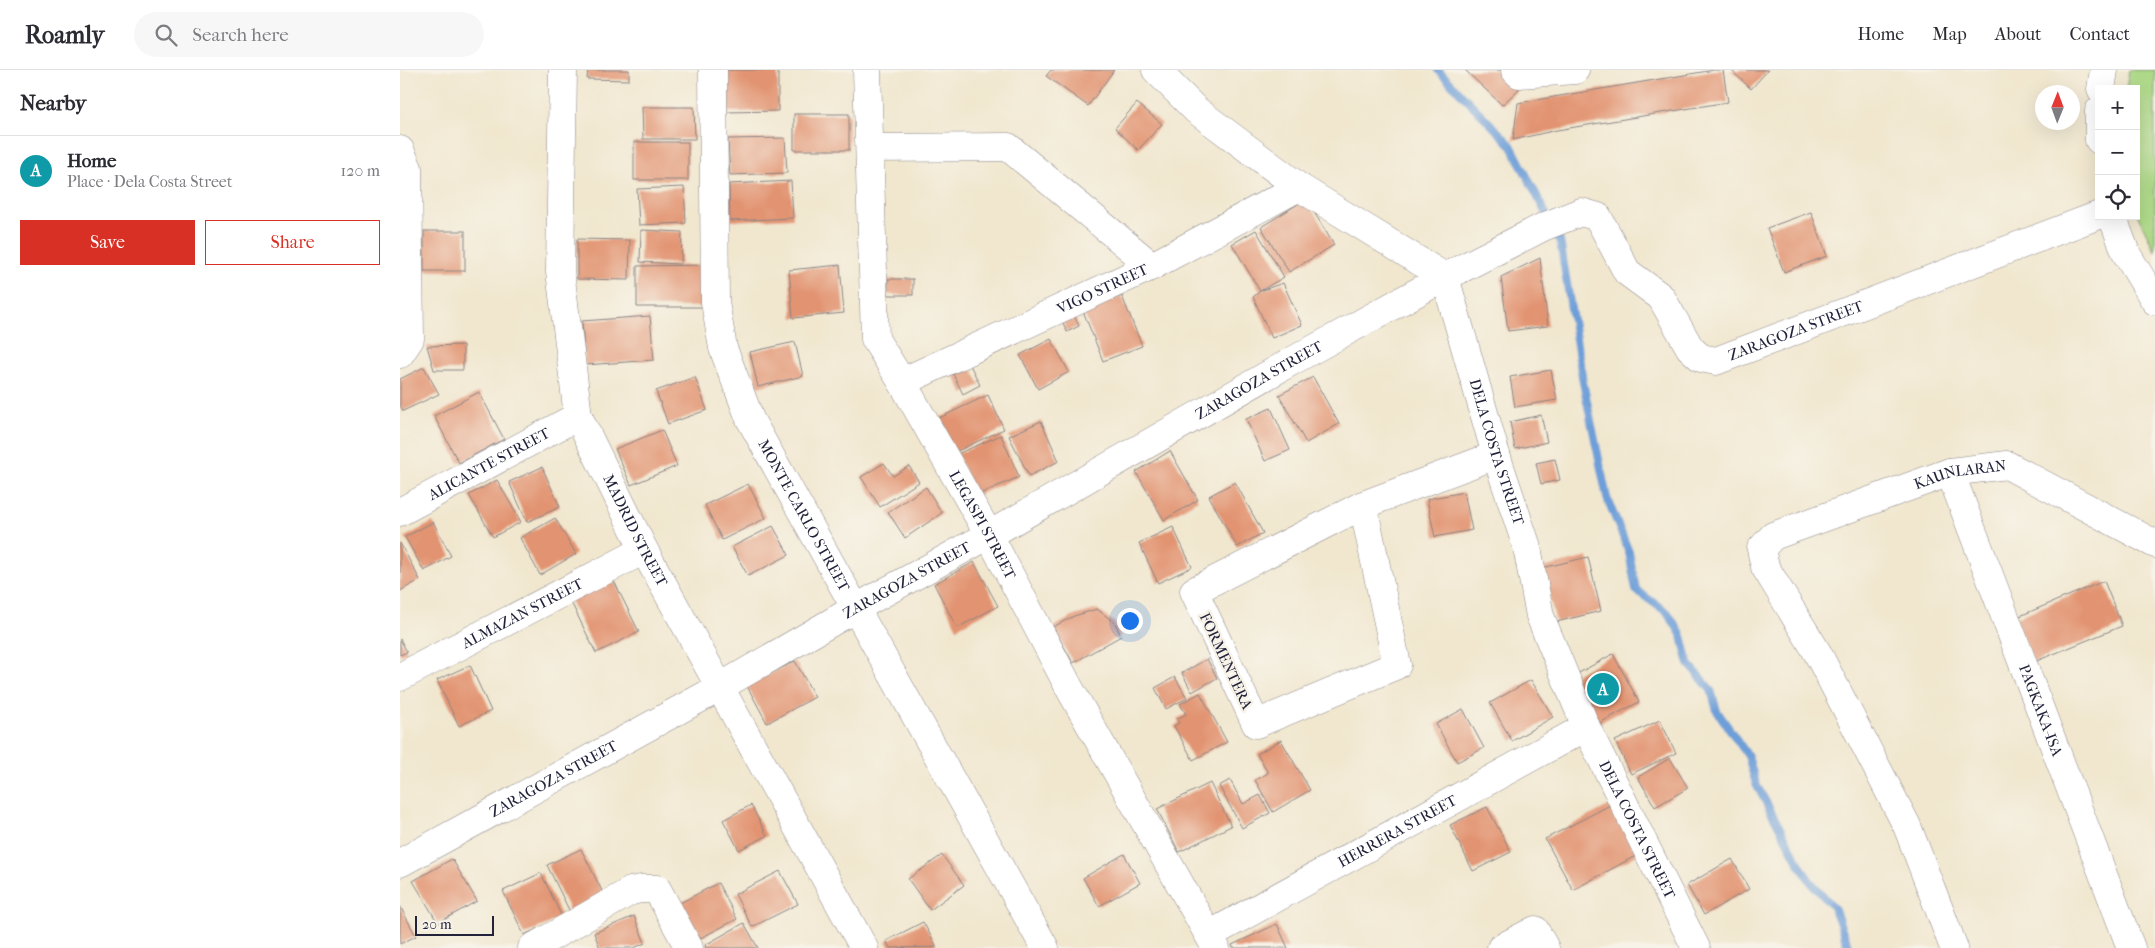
<!DOCTYPE html>
<meta charset="utf-8">
<style>
:root{--surface:#fff;--page:#f7f7f7;--text:#2b2b33;--muted:#7c7c81;--line:#e1e1e2;--accent:#d93025}
body{margin:0;font-family:"IM FELL French Canon",serif;background:var(--page);color:var(--text)}
.controls{position:absolute;right:15px;top:15px;display:grid;overflow:hidden;border-radius:0px;box-shadow:0 5px 20px #0002}
.controls button{width:45px;height:45px;display:grid;place-items:center;padding:0;border:0;border-bottom:1px solid var(--line);background:var(--surface);color:var(--text);font:25px sans-serif}
.compass{position:absolute;left:1635px;top:15px;width:45px;height:45px;border-radius:50%;background:var(--surface);box-shadow:0 5px 20px #0002;rotate:1deg}
.scale{position:absolute;left:15px;bottom:12px;width:79px;box-sizing:border-box;padding-left:5px;border:2px solid #22223b;border-top:0;font-size:14px;line-height:18px;white-space:nowrap;color:#22223b;-webkit-text-stroke:4px #f7f3e8;paint-order:stroke}
.you{position:absolute;left:729px;top:550px;width:18px;height:18px;margin:-12px;border:4px solid #fff;border-radius:50%;background:#1a73e8;box-shadow:0 0 0 8px #1a73e833}
.badge{display:grid;place-items:center;width:32px;height:32px;border-radius:50%;background:var(--accent);color:#fff;font-size:16px;font-weight:700}
.pin{position:absolute;translate:-50% -50%;border:2px solid #fff;box-shadow:0 1px 5px #0006}
.list{margin:0;padding:0;list-style:none}
h2{display:flex;justify-content:space-between;align-items:center;height:65px;margin:0;padding:0 20px;font-size:21px}
h2 small{font-size:16px;font-weight:400;color:var(--muted)}
.list li{display:grid;grid-template-columns:32px 1fr auto;gap:15px;align-items:center;box-sizing:border-box;height:70px;padding:0 20px;border-top:1px solid var(--line)}
.list b{display:block;font-size:19px;white-space:nowrap}
.list p{margin:0;font-size:16px;white-space:nowrap;color:var(--muted)}
.list em{font-size:16px;font-style:normal;color:var(--muted)}
.actions{display:flex;gap:10px;padding:15px 20px}
.actions a{flex:1;padding:11px 0;border:1px solid var(--accent);border-radius:0px;text-align:center;font-size:18px;color:var(--accent)}
.actions .main{background:var(--accent);color:#fff}
.icon{flex:none;width:28px;height:28px;fill:none;stroke:currentColor;stroke-width:2;stroke-linecap:round;stroke-linejoin:round}
.map{position:relative;flex:none;width:1755px;height:878px;overflow:hidden}
header{display:flex;align-items:center;gap:30px;box-sizing:border-box;height:70px;padding:0 25px;background:var(--surface);border-bottom:1px solid var(--line)}
header strong{font-size:24px}
nav{display:flex;gap:28px;margin-inline-start:auto;font-size:18px}
.search{width:350px;height:45px;background:var(--page);display:flex;align-items:center;gap:12px;box-sizing:border-box;padding:0 18px;border-radius:28px;color:var(--muted);font-size:19px}
main{display:flex}
aside{flex:1;background:var(--surface)}
.map>svg:first-child{display:block}
.green{fill:#abd884;stroke:#667d60}
.lines{fill:none;stroke-linecap:round;stroke-linejoin:round}
.stream{stroke:#6e9fd8;stroke-width:8}
.building{fill:#e29472}
.street-casing{stroke:#8a8485;stroke-width:29}
.secondary-casing{stroke:#8a8485;stroke-width:29}
.street{stroke:#fff;stroke-width:28}
.secondary{stroke:#fff;stroke-width:28}
.labels{text-anchor:middle;stroke-width:5;stroke-linejoin:round;paint-order:stroke}
.street-label{font-size:15px;fill:#22223b;stroke:#f7f3e8}
</style>
<header>
<strong>Roamly</strong>
<div class="search"><svg class="icon" aria-label="search" viewBox="0 0 24 24"><circle cx="10" cy="10" r="6"/><path d="M15 15l6 6"/></svg>Search here</div>
<nav><a>Home</a><a>Map</a><a>About</a><a>Contact</a></nav>
</header>
<main>
<aside>
<h2>Nearby<small></small></h2>
<ul class="list">
<li><span class="badge" style="background:#0f9aa8">A</span><div><b>Home</b><p>Place · Dela Costa Street</p></div><em>120 m</em></li>
</ul>
<div class="actions"><a class="main">Save</a><a>Share</a></div>
</aside>
<div class="map">
<svg width="1755" height="878" viewBox="0 0 1755 878">
<rect width="100%" height="100%" fill="#f7f3e8"/>
<filter id="ink" filterUnits="userSpaceOnUse"><feTurbulence type="fractalNoise" baseFrequency=".02" numOctaves="2"/><feDisplacementMap in="SourceGraphic" scale="10" xChannelSelector="R" yChannelSelector="G"/><feConvolveMatrix kernelMatrix="1 2 1 2 8 2 1 2 1" color-interpolation-filters="sRGB"/></filter>
<filter id="wash" filterUnits="userSpaceOnUse"><feTurbulence type="fractalNoise" baseFrequency=".0096" numOctaves="4" result="noise"/><feDisplacementMap in="SourceGraphic" scale="20" xChannelSelector="R" yChannelSelector="G"/><feGaussianBlur stdDeviation="1.12" result="paint"/><feColorMatrix in="noise" values="0 0 0 0 0 0 0 0 0 0 0 0 0 0 0 0 0 1.4 0 .05"/><feComposite in="paint" operator="in"/></filter>
<g filter="url(#wash)">
<rect width="100%" height="100%" fill="#f1e7cf"/>
<polygon class="green" points="1729,0 1755,0 1755,181 1736,142 1736,19 1726,19"/>
<g class="lines">
<polyline class="stream" points="1038,0 1111,75 1160,171 1183,312 1207,428 1229,482 1236,520 1268,543 1282,566 1289,594 1311,620 1317,641 1348,686 1356,714 1400,795 1410,811 1434,838 1449,878"/>
</g>
<g id="blocks">
<g class="building">
<polygon points="188,0 229,0 229,10 187,9"/>
<polygon points="326,0 378,0 378,41 327,42"/>
<polygon points="651,0 714,0 688,36 646,6"/>
<polygon points="1065,0 1101,0 1119,19 1102,35"/>
<polygon points="1314,0 1323,0 1328,32 1157,60 1113,70 1118,33"/>
<polygon points="1331,0 1368,0 1351,19"/>
<polygon points="737,33 762,54 738,80 715,58"/>
<polygon points="242,37 294,37 295,69 243,69"/>
<rect x="394" y="44" width="55" height="36"/>
<polygon points="385,68 387,103 330,105 328,69"/>
<rect x="234" y="72" width="54" height="38"/>
<polygon points="391,111 393,148 330,151 329,114"/>
<polygon points="284,117 286,153 239,155 237,119"/>
<polygon points="906,129 934,175 889,202 861,157"/>
<polygon points="1411,142 1427,186 1384,202 1367,158"/>
<polygon points="241,160 282,162 281,194 240,192"/>
<polygon points="856,160 884,207 860,221 883,213 902,255 872,268 853,227 860,221 832,174"/>
<rect x="24" y="161" width="41" height="40"/>
<polygon points="177,169 230,170 229,210 177,209"/>
<polygon points="1140,188 1148,256 1108,261 1101,207"/>
<polygon points="309,195 309,237 237,237 237,196"/>
<polygon points="440,195 444,243 393,248 389,200"/>
<rect x="488" y="209" width="25" height="16"/>
<polygon points="722,226 742,276 703,291 683,241"/>
<polygon points="671,239 679,256 667,262 659,244"/>
<polygon points="250,246 254,290 185,295 182,251"/>
<polygon points="651,269 669,302 638,319 620,285"/>
<polygon points="395,272 403,306 358,317 350,282"/>
<polygon points="63,275 63,300 34,300 27,276"/>
<polygon points="570,295 580,315 563,324 553,304"/>
<polygon points="24,297 39,324 3,341 0,335 0,309"/>
<polygon points="1151,300 1157,330 1115,337 1110,307"/>
<polygon points="295,307 307,340 268,354 256,321"/>
<polygon points="913,307 939,354 906,373 879,325"/>
<polygon points="79,322 104,369 59,393 34,346"/>
<polygon points="588,325 604,359 553,383 537,349"/>
<polygon points="871,338 890,380 865,391 846,349"/>
<polygon points="1141,345 1147,372 1115,379 1110,352"/>
<polygon points="641,351 659,391 629,406 609,366"/>
<polygon points="262,360 277,396 231,415 215,379"/>
<polygon points="601,365 619,407 575,426 557,384"/>
<polygon points="770,381 798,430 764,450 736,402"/>
<polygon points="1155,389 1160,410 1141,414 1136,393"/>
<polygon points="484,393 493,406 509,396 519,412 480,437 461,407"/>
<polygon points="142,397 160,437 127,452 109,412"/>
<polygon points="97,410 121,452 93,467 69,425"/>
<polygon points="835,412 863,463 837,477 809,426"/>
<polygon points="348,414 366,448 322,470 305,435"/>
<polygon points="526,417 542,443 505,468 488,442"/>
<polygon points="1064,422 1072,460 1035,467 1027,429"/>
<polygon points="155,448 176,484 140,505 120,468"/>
<polygon points="33,452 51,486 24,501 5,467"/>
<polygon points="373,456 389,485 348,506 332,477"/>
<polygon points="773,457 792,497 758,513 739,473"/>
<polygon points="0,473 20,510 0,521"/>
<polygon points="1188,487 1201,541 1156,552 1142,498"/>
<polygon points="574,492 598,536 557,558 534,514"/>
<polygon points="213,509 239,562 196,583 170,530"/>
<polygon points="1704,511 1722,556 1634,592 1615,548"/>
<polygon points="697,539 715,553 721,566 673,593 653,557 674,546"/>
<polygon points="0,569 7,582 0,585"/>
<polygon points="1213,584 1239,632 1194,656 1168,609"/>
<polygon points="807,589 817,608 792,622 782,603"/>
<polygon points="395,591 415,627 367,653 347,616"/>
<polygon points="70,595 91,641 59,656 37,610"/>
<polygon points="775,607 787,628 766,639 755,618"/>
<polygon points="1131,610 1153,647 1112,671 1090,633"/>
<polygon points="800,623 827,672 793,690 774,656 779,653 777,649 786,644 780,634"/>
<polygon points="1063,639 1084,678 1057,692 1036,654"/>
<polygon points="1260,650 1276,683 1231,704 1215,671"/>
<polygon points="881,670 910,720 873,742 855,710 868,703 857,684"/>
<polygon points="1270,688 1288,718 1255,737 1238,707"/>
<polygon points="830,710 843,734 860,725 870,743 842,758 819,716"/>
<polygon points="810,713 831,756 779,782 757,739"/>
<polygon points="1212,734 1239,784 1173,820 1145,769"/>
<polygon points="351,735 367,766 339,780 323,750"/>
<polygon points="1087,737 1111,782 1073,801 1050,755"/>
<polygon points="181,779 204,825 170,842 147,795"/>
<polygon points="724,784 740,813 699,836 683,808"/>
<polygon points="542,785 564,815 530,840 508,809"/>
<polygon points="52,789 77,831 38,853 13,811"/>
<polygon points="1332,789 1349,819 1304,845 1287,815"/>
<polygon points="380,801 398,834 352,857 335,824"/>
<polygon points="141,803 162,847 124,865 103,821"/>
<polygon points="318,813 337,849 295,871 276,835"/>
<polygon points="0,836 16,866 0,874"/>
<polygon points="234,846 245,873 234,878 200,878 194,863"/>
<polygon points="523,852 537,877 490,878 486,871"/>
<polygon points="344,853 358,878 306,878 305,875"/>
<polygon points="877,854 888,878 833,878 832,875"/>
</g>
</g>
</g>
<g filter="url(#ink)">
<use href="#blocks" fill-opacity="0" stroke="#8a8485" stroke-width="1"/>
<g class="lines">
<g class="street-casing">
<g id="street">
<path id="s1" d="M313,0l2,232 8,46 27,71 295,529"/>
<path id="s2" d="M467,0l8,269 27,43 87,153 82,156 145,257"/>
<path id="s3" d="M756,0l40,40 103,77 146,90 51,178 31,92 13,69 46,111 110,221"/>
<polyline points="1115,0 1119,4 1175,0"/>
<polyline points="470,78 608,77 752,196"/>
<polyline points="0,80 8,98 10,269 0,284"/>
<path id="s4" d="M502,312l250,-116 147,-79"/>
<path id="s5" d="M1550,402l181,476"/>
<polyline points="963,435 997,595 856,654 794,521 963,435 1096,385"/>
<path id="s6" d="M0,442l178,-96"/>
<path id="s7" d="M0,607l244,-127"/>
<path id="s8" d="M0,793l308,-169"/>
<path id="s9" d="M809,865l377,-208"/>
<polyline points="132,878 231,821 241,819 257,819 289,878"/>
<polyline points="1101,878 1135,860 1145,878"/>
<path id="s10" d="M1554,878l-47,-122 -90,-174 -52,-85 -4,-18 12,-13 177,-64 57,-7 148,79"/>
</g>
</g>
<g class="secondary-casing">
<g id="secondary">
<path id="s11" d="M163,0l-3,201 18,145 66,134 220,398"/>
<polyline points="1701,19 1704,0"/>
<polyline points="1699,41 1699,70"/>
<polyline points="1712,146 1726,183 1755,231"/>
<path id="s12" d="M308,624l148,-86 133,-73 305,-175 151,-83 98,-50 38,-15 17,5 29,55 34,25 29,51 11,10 15,3 383,-146"/>
</g>
</g>
<use href="#street" class="street"/>
<use href="#secondary" class="secondary"/>
</g>
</g>
<g class="labels">
<g class="street-label">
<text dy="5" stroke="none"><textPath href="#s4" startOffset="221">VIGO STREET</textPath></text>
<text dy="5" stroke="none"><textPath href="#s12" startOffset="1294">ZARAGOZA STREET</textPath></text>
<text dy="5" stroke="none"><textPath href="#s12" startOffset="634">ZARAGOZA STREET</textPath></text>
<text dy="5" stroke="none"><textPath href="#s3" startOffset="539">DELA COSTA STREET</textPath></text>
<text dy="5" stroke="none"><textPath href="#s6" startOffset="101">ALICANTE STREET</textPath></text>
<text dy="5" stroke="none"><textPath href="#s10" startOffset="660">KAUNLARAN</textPath></text>
<text dy="5" stroke="none"><textPath href="#s1" startOffset="465">MONTE CARLO STREET</textPath></text>
<text dy="5" stroke="none"><textPath href="#s2" startOffset="484">LEGASPI STREET</textPath></text>
<text dy="5" stroke="none"><textPath href="#s11" startOffset="475">MADRID STREET</textPath></text>
<text dy="5" stroke="none"><textPath href="#s12" startOffset="229">ZARAGOZA STREET</textPath></text>
<text dy="5" stroke="none"><textPath href="#s7" startOffset="138">ALMAZAN STREET</textPath></text>
<text transform="translate(826 591) rotate(65)" y="5">FORMENTERA</text>
<text dy="5" stroke="none"><textPath href="#s5" startOffset="255">PAGKAKA-ISA</textPath></text>
<text dy="5" stroke="none"><textPath href="#s8" startOffset="175">ZARAGOZA STREET</textPath></text>
<text dy="5" stroke="none"><textPath href="#s3" startOffset="944">DELA COSTA STREET</textPath></text>
<text dy="5" stroke="none"><textPath href="#s9" startOffset="215">HERRERA STREET</textPath></text>
</g>
</g>
</svg>
<div class="controls">
<button>+</button>
<button>−</button>
<button><svg class="icon" aria-label="locate" viewBox="0 0 24 24"><circle cx="12" cy="12" r="6"/><path d="M12 2v4M12 18v4M2 12h4M18 12h4"/></svg></button>
</div>
<svg class="compass" viewBox="-18 -18 36 36"><path d="M0-13l5 13h-10z" fill="#e53935"/><path d="M0 13l5-13h-10z" fill="#7c7c81"/></svg>
<div class="scale">20 m</div>
<div class="you"></div>
<div class="pin badge" style="left:1203px;top:619px;background:#0f9aa8">A</div>
</div>
</main>
